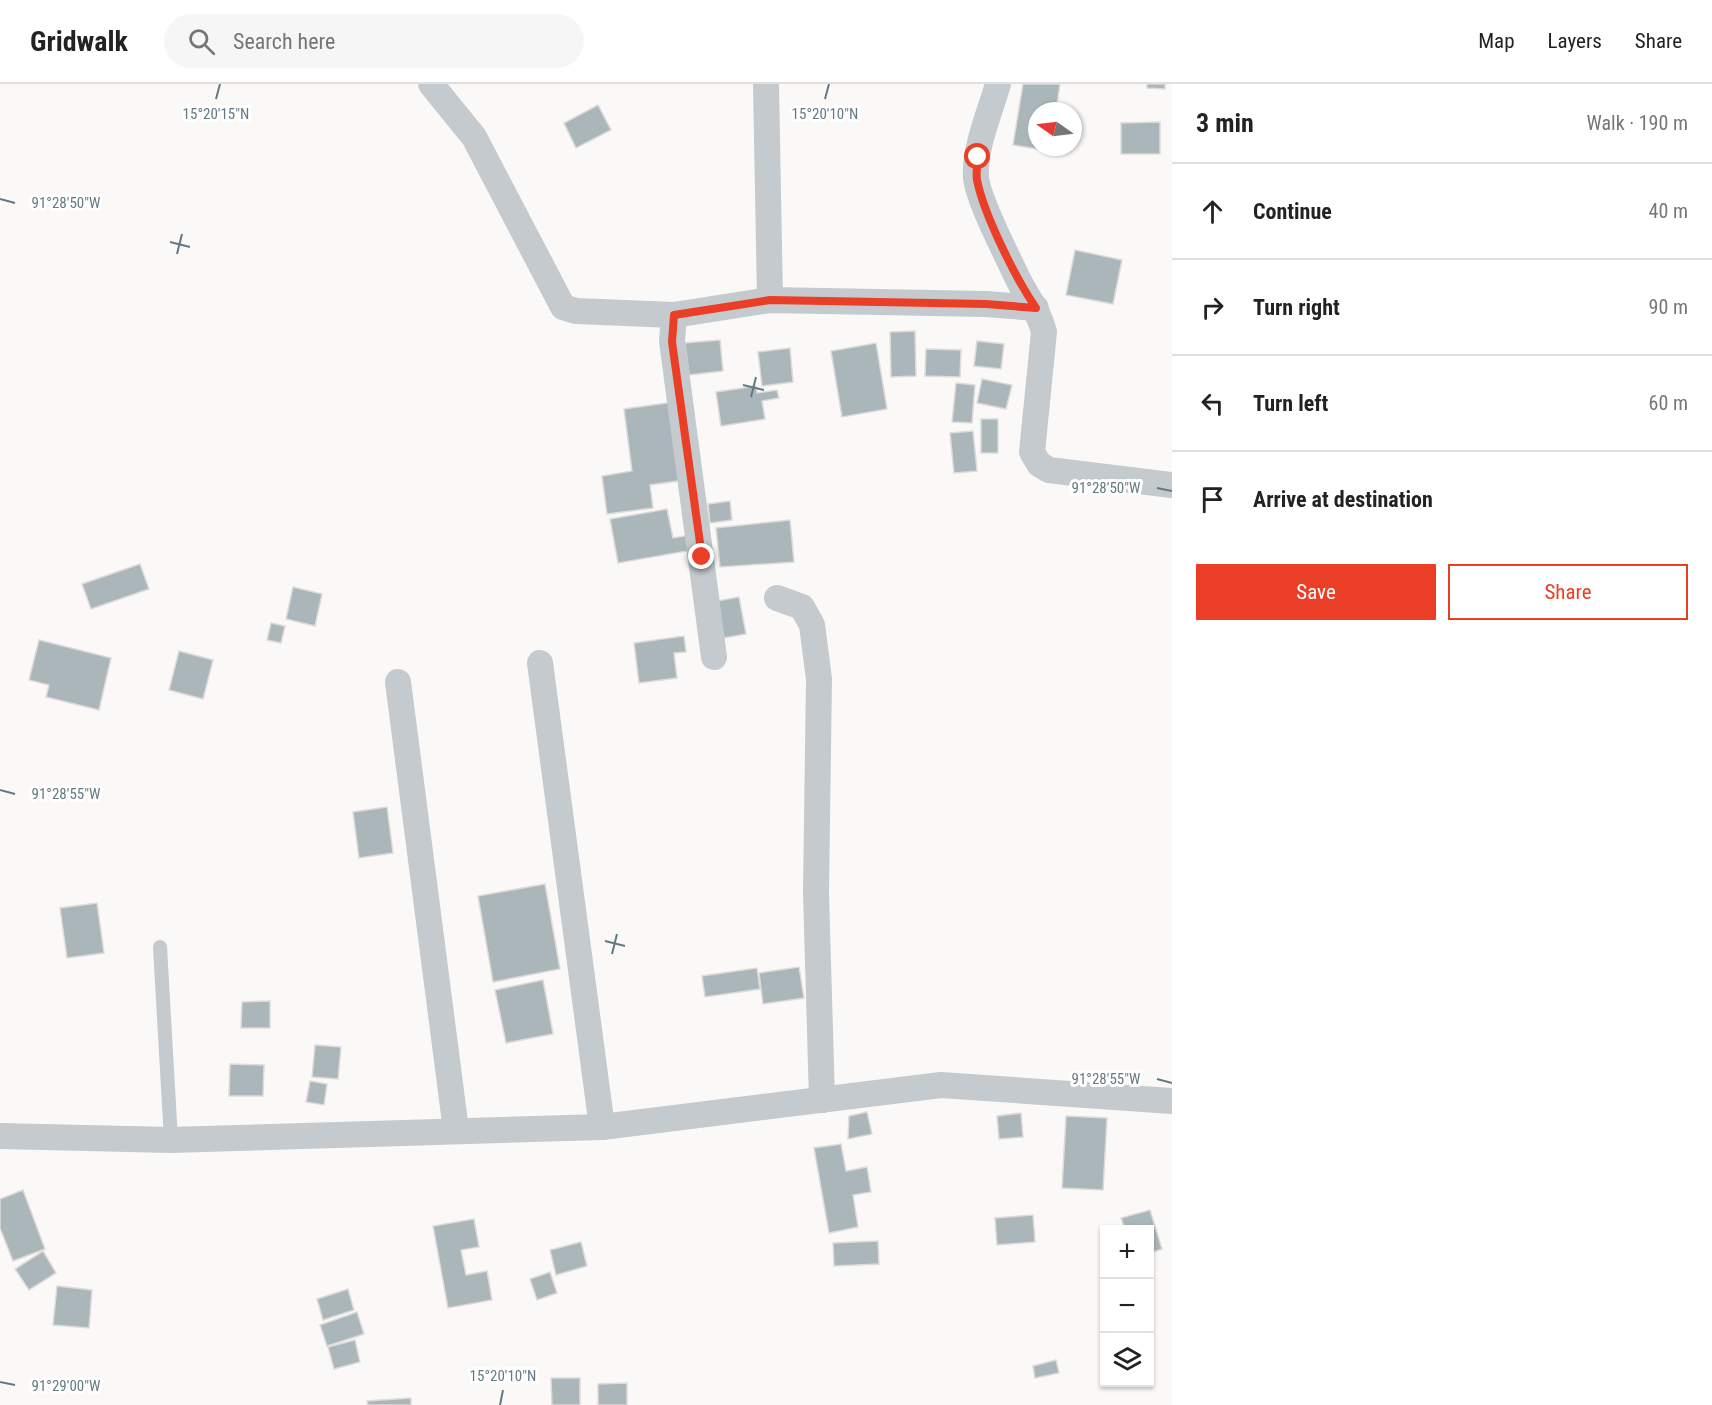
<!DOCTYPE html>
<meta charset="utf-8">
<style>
:root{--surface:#fff;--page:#f6f6f6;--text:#222;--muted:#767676;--line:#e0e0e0;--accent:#ea3e27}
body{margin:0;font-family:"Roboto Condensed",sans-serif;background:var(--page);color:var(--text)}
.controls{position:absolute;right:18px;bottom:18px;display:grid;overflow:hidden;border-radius:0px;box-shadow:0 2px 4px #0004}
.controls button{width:54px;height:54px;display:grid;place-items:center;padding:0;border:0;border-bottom:2px solid var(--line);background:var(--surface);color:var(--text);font:30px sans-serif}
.compass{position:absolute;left:1028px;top:18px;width:54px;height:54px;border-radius:50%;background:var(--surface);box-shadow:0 2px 4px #0004;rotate:284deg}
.stop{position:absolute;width:18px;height:18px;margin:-14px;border:4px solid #ea3e27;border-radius:50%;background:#fff}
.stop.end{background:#ea3e27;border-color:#fff;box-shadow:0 2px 6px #0008}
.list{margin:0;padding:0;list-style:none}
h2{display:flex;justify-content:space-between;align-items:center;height:78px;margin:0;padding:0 24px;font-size:26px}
h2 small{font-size:20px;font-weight:400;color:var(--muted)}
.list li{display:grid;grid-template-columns:39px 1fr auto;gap:18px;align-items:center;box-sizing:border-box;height:96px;padding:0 24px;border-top:2px solid var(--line)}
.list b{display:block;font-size:22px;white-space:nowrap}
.list em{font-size:20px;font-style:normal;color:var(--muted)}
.actions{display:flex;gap:12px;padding:18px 24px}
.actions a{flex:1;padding:14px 0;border:2px solid var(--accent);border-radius:0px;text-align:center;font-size:21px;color:var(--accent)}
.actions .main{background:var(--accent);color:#fff}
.icon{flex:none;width:33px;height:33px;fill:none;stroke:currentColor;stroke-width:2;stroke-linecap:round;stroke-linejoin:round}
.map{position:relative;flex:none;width:1172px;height:1321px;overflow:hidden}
header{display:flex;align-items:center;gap:36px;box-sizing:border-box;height:84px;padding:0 30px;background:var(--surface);border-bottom:2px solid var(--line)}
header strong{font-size:28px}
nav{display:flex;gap:33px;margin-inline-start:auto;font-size:21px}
.search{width:420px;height:54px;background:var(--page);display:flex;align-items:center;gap:15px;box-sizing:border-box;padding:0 21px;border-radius:33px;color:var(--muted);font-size:22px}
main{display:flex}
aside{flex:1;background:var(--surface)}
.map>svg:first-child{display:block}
.building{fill:#abb6ba;stroke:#dcdbd9;stroke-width:1.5}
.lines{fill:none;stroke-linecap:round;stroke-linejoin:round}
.service{stroke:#c4cacd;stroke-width:14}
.minor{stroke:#c4cacd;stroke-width:26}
.route{stroke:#ea3e27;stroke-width:8}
.ticks{fill:none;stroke:#637983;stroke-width:2}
.ticks-label{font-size:15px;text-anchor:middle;fill:#637983;stroke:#fff;stroke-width:6;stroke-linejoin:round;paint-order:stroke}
</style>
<header>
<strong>Gridwalk</strong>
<div class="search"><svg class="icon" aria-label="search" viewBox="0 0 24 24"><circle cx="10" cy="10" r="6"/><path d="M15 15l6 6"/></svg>Search here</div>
<nav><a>Map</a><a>Layers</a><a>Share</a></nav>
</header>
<main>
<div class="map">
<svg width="1172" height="1321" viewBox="0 0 1172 1321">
<rect width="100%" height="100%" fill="#faf9f7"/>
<g class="building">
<polygon points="1023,0 1060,0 1056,27 1037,27 1037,63 1050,63 1049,67 1013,61"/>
<polygon points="1147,0 1165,0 1165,5 1147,4"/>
<polygon points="598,21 611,46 576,64 564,39"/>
<polygon points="1160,38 1160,70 1121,70 1121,39"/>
<polygon points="1075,166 1122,176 1113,220 1066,211"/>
<polygon points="915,247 916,292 891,293 890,248"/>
<polygon points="720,256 723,287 689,291 685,259"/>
<polygon points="977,257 1004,260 1001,285 974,282"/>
<polygon points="876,259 887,325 842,333 831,267"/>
<polygon points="790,264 793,298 762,302 758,268"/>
<polygon points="926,265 961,266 960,293 925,292"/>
<polygon points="982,295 1012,301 1006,325 977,319"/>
<polygon points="956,299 975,301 972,339 952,338"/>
<polygon points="756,302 757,309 777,306 779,314 762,317 765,335 721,342 716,308"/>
<polygon points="674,318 685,396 650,401 653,424 607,430 602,392 632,387 624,325"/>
<rect x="981" y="335" width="17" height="34"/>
<polygon points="973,347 977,387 954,389 950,349"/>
<polygon points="730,417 732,436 710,439 708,420"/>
<polygon points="667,425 673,454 690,451 693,466 618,479 610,435"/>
<polygon points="790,436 794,478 720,483 716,444"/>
<polygon points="140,480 149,505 91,525 82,500"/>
<polygon points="293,503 322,510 315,542 286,535"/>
<polygon points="739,513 746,550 724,554 717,517"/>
<polygon points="271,539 285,542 281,559 267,556"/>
<polygon points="684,552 686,568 674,569 677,594 639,599 634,559"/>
<polygon points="39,556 111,574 99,626 46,613 49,601 29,596"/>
<polygon points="179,567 213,576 203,615 169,606"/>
<polygon points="387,723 393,769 359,774 353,728"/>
<polygon points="545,800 560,885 493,898 478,812"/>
<polygon points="97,819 104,869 67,874 60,824"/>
<polygon points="799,883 804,914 763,920 759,889"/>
<polygon points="757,884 760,905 705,913 702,892"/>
<polygon points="543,896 553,950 506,959 495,906"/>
<polygon points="270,917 270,944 241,944 242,918"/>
<polygon points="315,961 341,963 338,995 312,993"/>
<polygon points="230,980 264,981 263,1012 229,1012"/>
<polygon points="310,997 327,1000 324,1021 306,1018"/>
<polygon points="867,1028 872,1050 848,1055 849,1032"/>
<polygon points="1021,1029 1023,1053 999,1055 997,1032"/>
<polygon points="1066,1032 1107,1034 1103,1106 1062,1104"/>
<polygon points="841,1060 846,1087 867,1083 871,1108 853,1111 858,1143 829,1149 814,1064"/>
<polygon points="23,1106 45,1165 13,1177 0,1144 0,1115"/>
<polygon points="1150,1126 1162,1165 1150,1169 1150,1146 1125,1146 1121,1134"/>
<polygon points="1033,1131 1035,1158 997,1161 995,1134"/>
<polygon points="474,1135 479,1163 461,1166 466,1191 487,1187 492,1216 448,1224 433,1142"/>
<polygon points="878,1157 879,1180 834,1182 833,1159"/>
<polygon points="581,1158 587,1182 556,1191 550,1166"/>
<polygon points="43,1167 56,1189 29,1206 15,1185"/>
<polygon points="550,1188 557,1209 537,1216 530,1195"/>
<polygon points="57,1202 92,1206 89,1244 53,1241"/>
<polygon points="348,1205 354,1226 323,1236 317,1215"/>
<polygon points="357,1228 364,1250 327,1262 320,1241"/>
<polygon points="355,1256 360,1278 334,1285 328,1263"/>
<polygon points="1056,1276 1059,1289 1035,1294 1033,1282"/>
<polygon points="551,1294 580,1294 580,1321 552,1321"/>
<polygon points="627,1299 627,1321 598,1321 598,1300"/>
<polygon points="411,1314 411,1321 368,1321 367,1317"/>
</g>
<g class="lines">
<polyline class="service" points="160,863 171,1056"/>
<g class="minor">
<polyline points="431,0 474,53 563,223 576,227 674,231 770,216 986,220 1036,224"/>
<polyline points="766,0 770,216"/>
<path d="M998,0c-8,28 -24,64 -22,94 3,24 29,73 40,97 9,20 23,35 28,57l-12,120 7,12 10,6 123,15"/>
<polyline points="674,231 672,257 714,573"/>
<polyline points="777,514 802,523 812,541 819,595 816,809 822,1016"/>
<polyline points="540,579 602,1043"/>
<polyline points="398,598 456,1046"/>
<polyline points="0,1052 171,1056 602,1043 941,1001 1172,1017"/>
</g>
</g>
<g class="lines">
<path class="route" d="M702,473l-30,-215 2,-27 96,-15 216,4 50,4c-20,-29 -52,-93 -59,-128 -1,-7 0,-16 1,-23"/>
</g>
<path class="ticks" d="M216,15l4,-15M825,15l4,-15M0,115l15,4M170,158l20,5M177,170l5,-20M743,301l21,5M751,313l5,-20M1157,404l15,3M0,706l15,4M605,857l20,5M612,870l5,-20M1157,995l15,4M0,1298l15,3M500,1321l3,-15"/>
<g class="ticks-label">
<text x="216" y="35">15°20'15"N</text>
<text x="825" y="35">15°20'10"N</text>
<text x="66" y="124">91°28'50"W</text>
<text x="1106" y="409">91°28'50"W</text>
<text x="66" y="715">91°28'55"W</text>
<text x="1106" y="1000">91°28'55"W</text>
<text x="503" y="1297">15°20'10"N</text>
<text x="66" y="1307">91°29'00"W</text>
</g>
</svg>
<div class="controls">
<button>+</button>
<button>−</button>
<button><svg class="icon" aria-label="layers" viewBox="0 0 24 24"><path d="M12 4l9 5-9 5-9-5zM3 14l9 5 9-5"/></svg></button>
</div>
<svg class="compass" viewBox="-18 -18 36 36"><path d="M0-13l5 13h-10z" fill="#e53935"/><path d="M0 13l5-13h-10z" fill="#767676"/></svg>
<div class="stop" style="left:978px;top:73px"></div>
<div class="stop end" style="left:702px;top:473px"></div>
</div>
<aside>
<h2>3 min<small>Walk · 190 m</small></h2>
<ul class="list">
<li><svg class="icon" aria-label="ahead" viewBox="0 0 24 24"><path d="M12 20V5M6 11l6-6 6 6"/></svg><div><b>Continue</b></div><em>40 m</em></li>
<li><svg class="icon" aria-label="right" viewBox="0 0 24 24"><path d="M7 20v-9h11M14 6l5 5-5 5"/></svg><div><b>Turn right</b></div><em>90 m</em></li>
<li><svg class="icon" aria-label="left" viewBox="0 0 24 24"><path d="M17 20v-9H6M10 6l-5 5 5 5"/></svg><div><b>Turn left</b></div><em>60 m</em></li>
<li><svg class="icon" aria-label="arrive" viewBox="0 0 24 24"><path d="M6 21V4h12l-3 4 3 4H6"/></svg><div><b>Arrive at destination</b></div></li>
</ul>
<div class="actions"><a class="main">Save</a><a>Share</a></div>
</aside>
</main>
